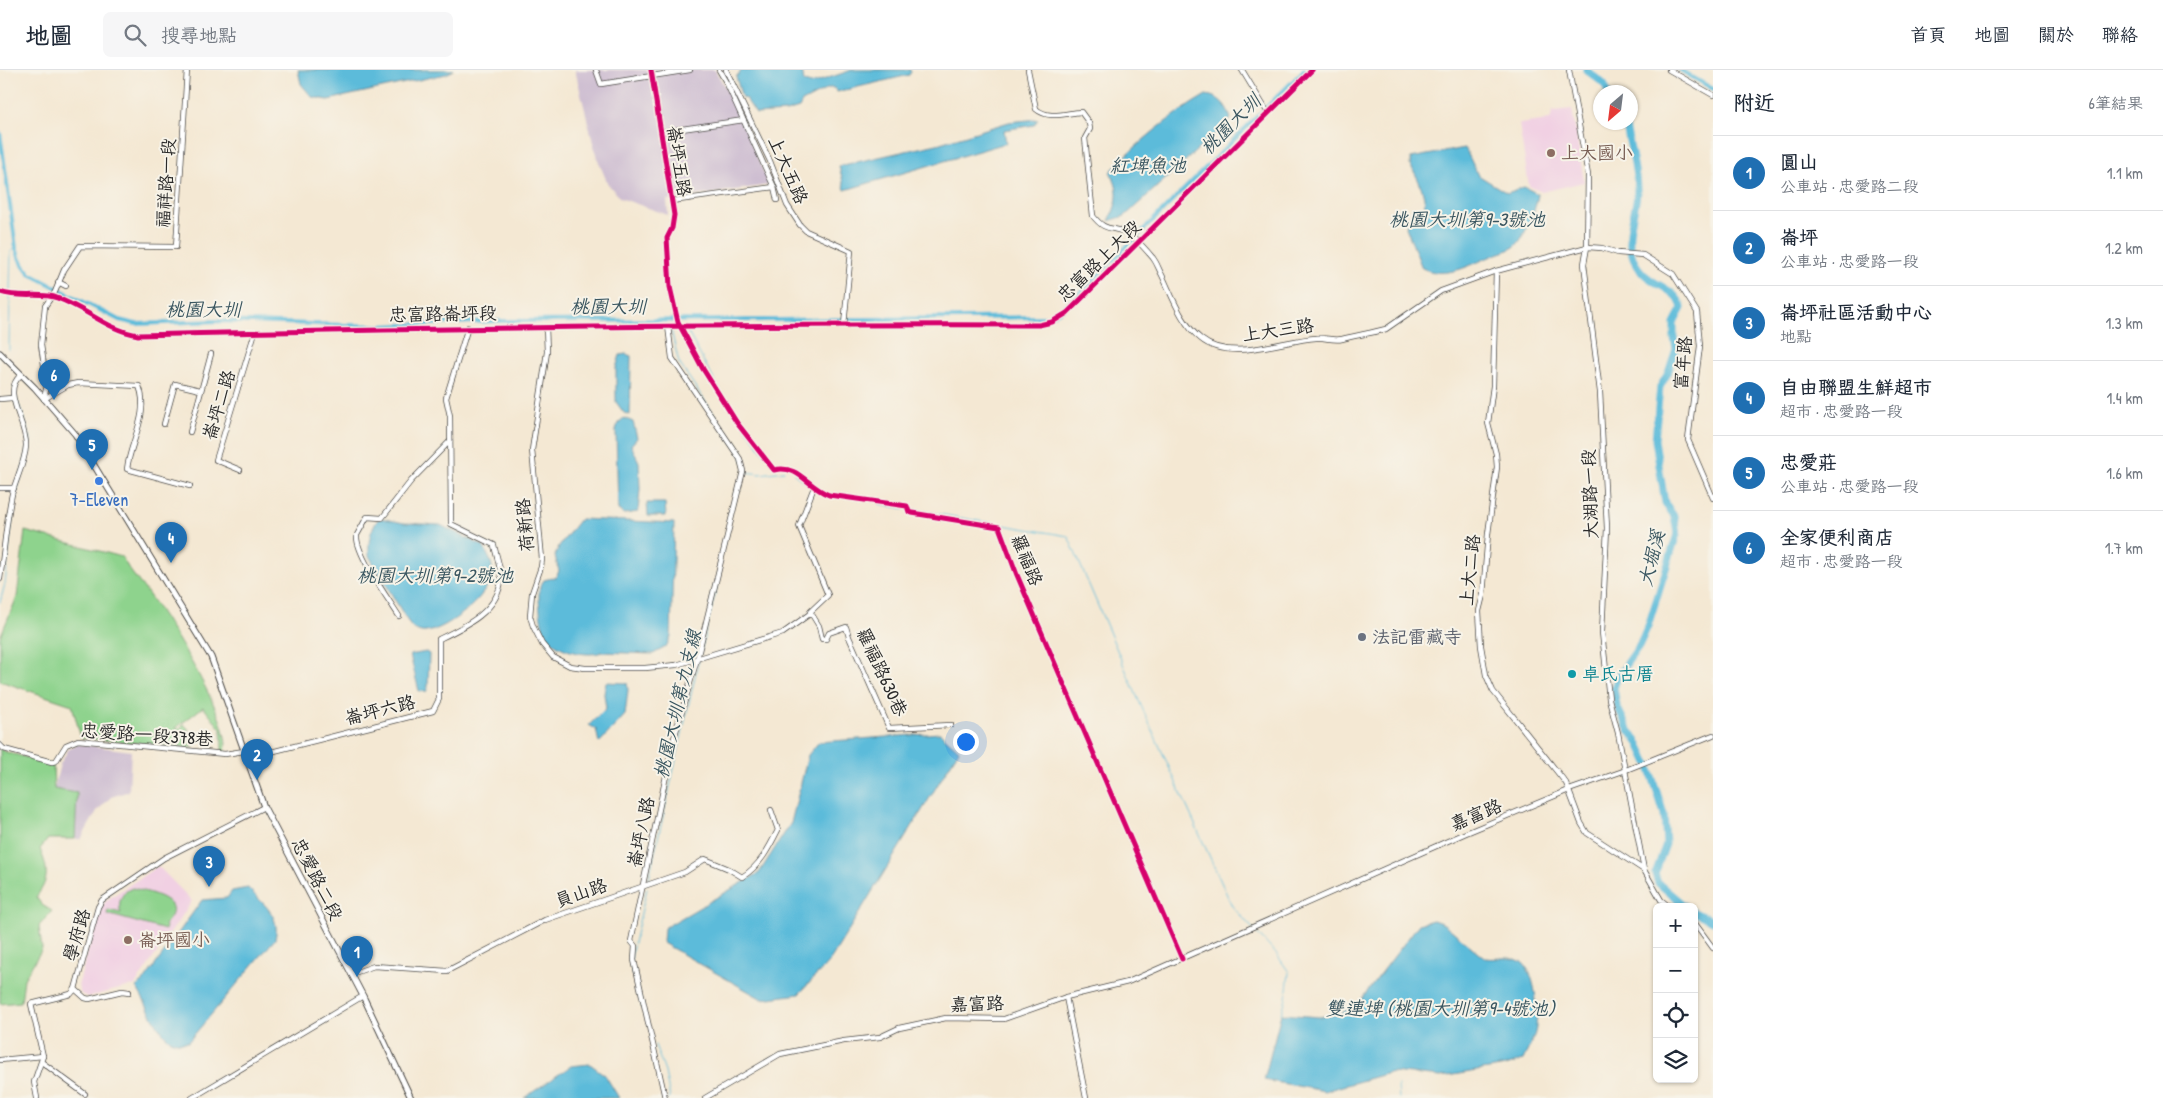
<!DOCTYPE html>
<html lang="zh-TW">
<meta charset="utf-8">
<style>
:root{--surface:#fff;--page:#f6f6f7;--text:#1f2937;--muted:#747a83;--line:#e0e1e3;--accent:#1f6fb2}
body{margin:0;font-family:"Patrick Hand","LXGW WenKai TC",sans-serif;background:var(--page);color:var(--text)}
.controls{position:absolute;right:15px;bottom:15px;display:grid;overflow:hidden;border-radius:8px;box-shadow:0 1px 4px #0004}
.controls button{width:45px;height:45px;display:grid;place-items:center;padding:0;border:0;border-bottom:1px solid var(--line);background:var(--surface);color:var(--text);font:25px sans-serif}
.compass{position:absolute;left:1593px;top:15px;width:45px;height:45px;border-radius:50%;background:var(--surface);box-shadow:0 1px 4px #0004;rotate:208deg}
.you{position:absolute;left:965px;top:671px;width:18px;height:18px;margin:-12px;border:4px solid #fff;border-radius:50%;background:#1a73e8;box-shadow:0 0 0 8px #1a73e833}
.badge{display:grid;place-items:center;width:32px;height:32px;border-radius:50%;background:var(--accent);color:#fff;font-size:16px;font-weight:700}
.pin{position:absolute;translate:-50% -41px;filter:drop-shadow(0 1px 2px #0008)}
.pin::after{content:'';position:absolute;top:26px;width:18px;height:15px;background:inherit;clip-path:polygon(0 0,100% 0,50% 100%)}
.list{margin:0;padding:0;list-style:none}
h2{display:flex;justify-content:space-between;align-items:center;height:65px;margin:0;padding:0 20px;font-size:21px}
h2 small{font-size:16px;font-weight:400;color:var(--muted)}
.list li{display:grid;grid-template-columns:32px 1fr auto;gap:15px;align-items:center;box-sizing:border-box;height:75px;padding:0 20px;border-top:1px solid var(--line)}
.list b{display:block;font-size:19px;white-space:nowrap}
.list p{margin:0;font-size:16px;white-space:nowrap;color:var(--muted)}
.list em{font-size:16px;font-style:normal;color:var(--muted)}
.icon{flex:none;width:28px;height:28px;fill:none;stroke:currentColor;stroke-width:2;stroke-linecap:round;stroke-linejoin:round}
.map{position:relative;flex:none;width:1713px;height:1028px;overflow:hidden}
header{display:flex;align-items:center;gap:30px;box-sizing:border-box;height:70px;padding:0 25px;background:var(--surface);border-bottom:1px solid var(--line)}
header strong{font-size:24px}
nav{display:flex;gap:28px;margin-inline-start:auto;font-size:18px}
.search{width:350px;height:45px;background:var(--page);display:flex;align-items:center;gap:12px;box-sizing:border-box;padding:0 18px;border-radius:8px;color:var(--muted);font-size:19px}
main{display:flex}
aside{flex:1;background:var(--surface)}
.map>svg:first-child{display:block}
.built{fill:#f1d0e3}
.industrial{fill:#cebed1}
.green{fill:#8ed38d;stroke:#5c7f5c}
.water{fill:#5cbbda;stroke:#447382}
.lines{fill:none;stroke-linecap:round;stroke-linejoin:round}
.stream{stroke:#5cbbda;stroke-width:1}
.canal{stroke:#5cbbda;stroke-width:4}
.river{stroke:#5cbbda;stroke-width:7}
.minor-casing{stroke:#494744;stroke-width:6}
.major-casing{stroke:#494744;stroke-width:7}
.minor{stroke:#fff;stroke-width:4.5}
.major{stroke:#fff;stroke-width:5}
.cycleway-casing{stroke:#f7f3e8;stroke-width:8}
.cycleway{stroke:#d6006c;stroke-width:5}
.education-dot{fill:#8d6e63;stroke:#f7f3e8;stroke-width:2}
.shop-dot{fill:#3f7fe0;stroke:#f7f3e8;stroke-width:2}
.worship-dot{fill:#6b7280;stroke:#f7f3e8;stroke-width:2}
.culture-dot{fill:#0f9aa8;stroke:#f7f3e8;stroke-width:2}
.labels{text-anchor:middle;stroke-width:4;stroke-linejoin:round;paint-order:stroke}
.education-label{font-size:18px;fill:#785e54;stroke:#f7f3e8;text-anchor:start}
.street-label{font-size:18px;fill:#2b2b2b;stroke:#f7f3e8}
.shop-label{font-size:18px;fill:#366cbe;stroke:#f7f3e8}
.worship-label{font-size:18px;fill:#5b616d;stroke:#f7f3e8;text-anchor:start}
.culture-label{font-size:18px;fill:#0d838f;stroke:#f7f3e8;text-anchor:start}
.water-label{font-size:19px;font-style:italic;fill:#3a5660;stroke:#f7f3e8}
</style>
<header>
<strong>地圖</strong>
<div class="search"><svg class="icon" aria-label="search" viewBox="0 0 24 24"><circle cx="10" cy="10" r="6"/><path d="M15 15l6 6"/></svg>搜尋地點</div>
<nav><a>首頁</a><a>地圖</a><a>關於</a><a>聯絡</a></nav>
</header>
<main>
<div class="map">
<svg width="1713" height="1028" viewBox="0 0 1713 1028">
<rect width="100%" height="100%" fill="#f7f3e8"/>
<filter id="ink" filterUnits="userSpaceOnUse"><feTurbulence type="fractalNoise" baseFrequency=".02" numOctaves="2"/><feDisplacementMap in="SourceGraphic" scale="10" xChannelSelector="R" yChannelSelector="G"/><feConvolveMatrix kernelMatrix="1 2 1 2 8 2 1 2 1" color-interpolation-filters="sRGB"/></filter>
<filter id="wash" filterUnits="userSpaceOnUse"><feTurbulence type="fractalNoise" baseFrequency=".0096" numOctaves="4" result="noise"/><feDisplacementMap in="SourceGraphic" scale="20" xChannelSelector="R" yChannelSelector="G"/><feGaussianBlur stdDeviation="1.12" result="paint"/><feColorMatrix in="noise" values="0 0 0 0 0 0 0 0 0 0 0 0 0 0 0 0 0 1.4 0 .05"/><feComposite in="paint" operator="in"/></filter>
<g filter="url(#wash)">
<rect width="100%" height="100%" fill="#f4e8d3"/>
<g class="built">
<polygon points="1572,39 1584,112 1542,122 1529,116 1519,54 1550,50 1553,41"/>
<polygon points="158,796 192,831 135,915 88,927 81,924 78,916 100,839 107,830"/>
</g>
<g class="industrial">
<polygon points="575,0 715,0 734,32 769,115 667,130 668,145 620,128 608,114 597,88"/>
<polygon points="77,674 131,681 129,721 111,727 97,741 81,769 75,769 77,723 54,719 60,694 68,680"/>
</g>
<g class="green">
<path d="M25,461l97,26c8,16 19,26 29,41 18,25 83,126 74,153h-3l-1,-22 -18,-22 -27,21 3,1 5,-5 5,6 -6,5 11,13 -113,-10 -9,-33 -72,-24v-44l17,-40z"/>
<path d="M0,678l3,3 50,14 1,24 23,4 -2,46h-27l-8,10c8,20 10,30 -4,48l6,8 10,6 -13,15 3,23 -18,30 -3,23 -21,2z"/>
<path d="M133,818c17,5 57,12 31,37l2,1 -1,4 -58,-16 1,-4 13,3c-4,-11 1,-22 12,-25z"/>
</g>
<g class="water">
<polygon points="298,0 454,0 446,4 328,30 312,27 301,14"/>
<polygon points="742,0 802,0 804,12 811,14 852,0 910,0 911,2 909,5 837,22 834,18 829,18 802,32 799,38 786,42 756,44 746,29 742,28 736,7"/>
<path d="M1206,25c15,2 21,11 25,24l-106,97 -16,5c9,-19 12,-30 1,-49 28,-30 60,-56 96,-77z"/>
<polygon points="1038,49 1034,55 1004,60 1006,73 845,120 839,96 937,74 1009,52"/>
<path d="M1465,78l13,27 29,18 17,-6 14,7c-1,12 -14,46 -24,53 -6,4 -15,6 -22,9 -22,9 -46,24 -70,12l-16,-41 1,-5 16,-5c6,-17 -4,-38 -13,-52l1,-7z"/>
<polygon points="626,284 631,286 630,345 624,343 616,332 616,298 620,285"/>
<polygon points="624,348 633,352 637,368 631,375 639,392 640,419 638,442 624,444 618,440 616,361 618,353"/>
<polygon points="647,433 665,433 666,446 648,446"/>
<path d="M379,448l25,5 36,2 43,21c3,6 8,14 9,21 3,27 -44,62 -66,65 -6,1 -10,-2 -15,-5l-42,-71c-1,-15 1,-26 10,-38z"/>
<path d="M580,449l94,4 -3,113 -5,11 -13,7 -51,-2c-16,6 -49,-2 -57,-19 -4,-7 -8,-39 -5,-46 1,-3 3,-5 4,-7l12,-3 3,-6 -4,-15 4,-10z"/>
<polygon points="426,582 429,584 428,617 426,622 419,621 410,585"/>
<polygon points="606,612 627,613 628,620 625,645 599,673 596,659 589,655 606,638 604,624"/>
<polygon points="940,663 959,680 829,892 799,924 762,929 663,873 664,858 759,803 791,753 808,685 819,672"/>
<path d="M248,818c15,16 33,27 27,51l-87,103c-5,0 -11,1 -16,-1 -14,-7 -26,-40 -36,-54l7,-5 59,-82 25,-2 5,-7z"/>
<path d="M1433,850l11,4 41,34c12,2 24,-3 35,3 16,9 18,49 16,66 -1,11 -9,24 -13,33l-17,6 -65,11 -49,-5 -67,19 -61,-11 17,-66 38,3 20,-3 18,-9 62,-81z"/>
<polygon points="590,994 605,1005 619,1028 524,1028 571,996"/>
</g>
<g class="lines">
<g class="stream">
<polyline points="10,222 11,181 16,178"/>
<polyline points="671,250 671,252"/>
<polyline points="682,250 683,252"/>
<polyline points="686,259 720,321 765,385"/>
<polyline points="671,260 679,293 741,384 743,391"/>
<polyline points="9,280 10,226"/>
<polyline points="746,402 760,404 784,401"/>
<polyline points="794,404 805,412"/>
<polyline points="880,434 905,439"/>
<polyline points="909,439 1068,466 1139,631 1232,836 1277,885 1289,902 1286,929 1281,944"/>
<polyline points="0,532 5,514 14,432 31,369 15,325"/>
<polyline points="700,585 717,516"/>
<polyline points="648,812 699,589"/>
<polyline points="634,873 647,818"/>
<polyline points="633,876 630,893 644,943"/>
<polyline points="655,975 665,1002 670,1028"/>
<polyline points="1398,1015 1399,1028"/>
</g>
<g class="canal">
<polyline points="1680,0 1713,19"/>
<polyline points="0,63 16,178 20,190 30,204 119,250 136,254 218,251 381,256 497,251 776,250 1049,247 1061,240 1077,226 1304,0"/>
</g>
<g class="river">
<polyline points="1586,0 1604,14 1608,22"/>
<path d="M1625,52c4,22 12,46 12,68 0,20 -11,40 -6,61 9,37 44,31 51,57l-8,15v15l2,11 -8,24 -8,14 -5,53 10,63 9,13 3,18 -29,92 -9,20 -21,30 -4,12 3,18 10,21 12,17 9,19 16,51 2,30 -11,30 3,9 28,24"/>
<polyline points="1694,842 1713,851"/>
</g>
</g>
</g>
<g filter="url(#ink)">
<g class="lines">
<g class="minor-casing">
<g id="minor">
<polyline points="596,0 601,14 690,0"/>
<path d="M651,0l23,145 -2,13 -5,10 3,49 8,35 25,47 34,54 37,47c25,-6 33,17 55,25l78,11 2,6 3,1 87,14 18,48 165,384"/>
<polyline points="719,0 727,14 774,117 777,130"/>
<polyline points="726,0 770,91 787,135 800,155 806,161 851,181 844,255"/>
<path d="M1028,0l8,39c13,11 29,4 45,3l8,11 1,6 -5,9 8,78c14,18 20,9 36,18 8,5 18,17 24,24 4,5 6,12 9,17 11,23 19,48 39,64 29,24 82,1 115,-1 8,-1 18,3 26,1 15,-4 30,-6 44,-10l55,-38 55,-20 91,-24 15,1 16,5 25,2 30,19 24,38 3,34 -12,94 25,58"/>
<polyline points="1242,0 1268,43"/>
<polyline points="1569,0 1588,105 1587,177 1584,194 1600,322 1607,458 1602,562 1609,629 1618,663 1644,800 1661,830 1670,837"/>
<polyline points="1669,0 1713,25"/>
<polyline points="661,62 744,50"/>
<polyline points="672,131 774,117"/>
<polyline points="1496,201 1493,316 1488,353 1496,384 1497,397 1488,464 1483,525 1479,541 1481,576 1486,605 1493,621 1566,713 1581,753 1587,763 1644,800"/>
<polyline points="58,212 66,216"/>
<path d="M0,222c20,7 42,0 57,6 29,10 50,32 81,37 300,-7 601,-11 901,-10l13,-3 15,-9 245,-243"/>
<polyline points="546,257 547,282 532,380 542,489 541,497 532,523 530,546 533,556 542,574 553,587 570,596 585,598 645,598 676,595 783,563 811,543 810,542 828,525 799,456 814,417"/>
<polyline points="0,329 12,328"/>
<polyline points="44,329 47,315 41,275 45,236 55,222 64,200 80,176 176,177 187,0"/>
<path d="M44,329l24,-14 10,-2 61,3c11,27 -9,56 -12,83l63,17"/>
<polyline points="164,354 175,314 200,320"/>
<polyline points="190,362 211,284"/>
<polyline points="240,400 216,390 255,262"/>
<polyline points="0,418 14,418"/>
<path d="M0,509c4,-28 6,-57 12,-85 4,-15 13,-32 14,-48 1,-24 -26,-54 -5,-71"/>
<polyline points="811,543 819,556 822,569 826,569 829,563 846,557 849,567 889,658 951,655"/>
<path d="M399,546c-10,-16 -44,-63 -42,-81l10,-18 15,1 29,-37 39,-40"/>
<polyline points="0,675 4,679 52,692 56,691 66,675 78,670 225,684 244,681"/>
<path d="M247,688l186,-47 6,-12v-60c25,-12 60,-28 62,-60 0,-11 -5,-24 -7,-34l-43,-21 -1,-108 -4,-18 22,-71"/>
<polyline points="1694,852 1713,878"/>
<path d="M351,904l23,-8 73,5 98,-51 140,-48 20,-13 24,10 13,8c18,-11 27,-29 36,-47l-7,-20"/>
<polyline points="75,919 85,928 89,929 122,921 129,922"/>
<polyline points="1066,927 1086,1028"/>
<polyline points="0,990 43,986"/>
<polyline points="43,993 85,1024"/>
<polyline points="37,1028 34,1012 43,986 31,934 71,924 75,919 98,837 102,830 164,788 264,737"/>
<polyline points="192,1028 363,926"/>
<polyline points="665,1028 634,890 635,876 631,871 674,668 697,589 743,401 740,389 672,288 668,256"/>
<polyline points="705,1028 780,984 844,971 880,967 899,958 946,948 1004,949 1066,927 1128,912 1466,763 1569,720 1626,700 1713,665"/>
</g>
</g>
<g class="major-casing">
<polyline id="major" points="0,283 35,318 75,364 211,587 264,737 363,926 411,1028"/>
</g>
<use href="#minor" class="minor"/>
<use href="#major" class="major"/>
<g class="cycleway-casing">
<g id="cycleway">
<path d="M651,0l23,145 -2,13 -5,10 3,49 8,35 25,47 34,54 37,47c25,-6 33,17 55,25l78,11 2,6 3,1 87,14 18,48 165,384"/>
<path d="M0,222c20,7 42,0 57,6 29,10 50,32 81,37 300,-7 601,-11 901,-10l13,-3 15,-9 245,-243"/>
</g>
</g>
<use href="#cycleway" class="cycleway"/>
</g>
</g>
<g class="education-dot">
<circle cx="1551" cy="83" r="5"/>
<circle cx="128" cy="870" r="5"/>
</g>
<circle class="shop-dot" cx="99" cy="411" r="5"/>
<circle class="worship-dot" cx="1362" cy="567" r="5"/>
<circle class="culture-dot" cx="1572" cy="604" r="5"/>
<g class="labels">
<g class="education-label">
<text x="1561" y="89">上大國小</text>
<text x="138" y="876">崙坪國小</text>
</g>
<g class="street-label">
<text transform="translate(679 91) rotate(81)" y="6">崙坪五路</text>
<text transform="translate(788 100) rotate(66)" y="6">上大五路</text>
<text transform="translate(166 113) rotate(-86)" y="6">福祥路一段</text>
<text transform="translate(1099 191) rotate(-44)" y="6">忠富路上大段</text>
<text transform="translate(443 244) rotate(-1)" y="6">忠富路崙坪段</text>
<text transform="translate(1278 260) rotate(-8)" y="6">上大三路</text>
<text transform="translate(1683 293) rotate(-85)" y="6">富年路</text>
<text transform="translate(219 335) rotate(-73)" y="6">崙坪二路</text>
<text transform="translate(1590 424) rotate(-92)" y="6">大湖路一段</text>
<text transform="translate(525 455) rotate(-95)" y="6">荷新路</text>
<text transform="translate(1027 490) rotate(68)" y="6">羅福路</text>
<text transform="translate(1470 500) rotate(-84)" y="6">上大二路</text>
<text transform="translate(882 602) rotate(65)" y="6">羅福路630巷</text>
<text transform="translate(380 640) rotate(-14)" y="6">崙坪六路</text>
<text transform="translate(147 665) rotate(4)" y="6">忠愛路一段378巷</text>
<text transform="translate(1476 745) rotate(-23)" y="6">嘉富路</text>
<text transform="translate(641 762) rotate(-78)" y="6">崙坪八路</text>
<text transform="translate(317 809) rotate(63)" y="6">忠愛路二段</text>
<text transform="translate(581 823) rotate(-19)" y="6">員山路</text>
<text transform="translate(77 865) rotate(-74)" y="6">學府路</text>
<text transform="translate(977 934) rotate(-2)" y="6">嘉富路</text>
</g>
<g class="shop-label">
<text x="99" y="436">7-Eleven</text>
</g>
<g class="worship-label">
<text x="1372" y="573">法記雷藏寺</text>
</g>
<g class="culture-label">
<text x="1582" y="610">卓氏古厝</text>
</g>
<g class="water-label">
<text transform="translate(1230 54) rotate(-45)" y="7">桃園大圳</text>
<text x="1148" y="102">紅埤魚池</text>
<text x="1467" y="156">桃園大圳第9-3號池</text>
<text x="608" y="243">桃園大圳</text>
<text x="203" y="246">桃園大圳</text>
<text transform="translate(1651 488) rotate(-76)" y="7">大堀溪</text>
<text x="435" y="512">桃園大圳第9-2號池</text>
<text transform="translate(677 634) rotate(-77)" y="7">桃園大圳第九支線</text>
<text x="1440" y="945">雙連埤 (桃園大圳第9-4號池)</text>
</g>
</g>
</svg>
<div class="controls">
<button>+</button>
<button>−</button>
<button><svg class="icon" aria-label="locate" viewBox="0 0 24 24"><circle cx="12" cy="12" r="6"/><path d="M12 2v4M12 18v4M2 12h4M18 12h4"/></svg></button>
<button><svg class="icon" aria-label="layers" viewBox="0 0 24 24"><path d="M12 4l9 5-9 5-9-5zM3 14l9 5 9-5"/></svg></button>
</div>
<svg class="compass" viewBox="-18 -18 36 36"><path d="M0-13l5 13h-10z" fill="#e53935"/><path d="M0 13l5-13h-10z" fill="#747a83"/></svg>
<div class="you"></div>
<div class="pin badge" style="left:357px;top:907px">1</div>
<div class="pin badge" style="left:257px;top:710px">2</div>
<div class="pin badge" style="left:209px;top:817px">3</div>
<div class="pin badge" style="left:171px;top:493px">4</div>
<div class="pin badge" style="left:92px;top:400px">5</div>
<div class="pin badge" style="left:54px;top:330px">6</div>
</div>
<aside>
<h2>附近<small>6筆結果</small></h2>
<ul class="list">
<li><span class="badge">1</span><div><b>圓山</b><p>公車站 · 忠愛路二段</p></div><em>1.1 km</em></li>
<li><span class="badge">2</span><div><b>崙坪</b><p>公車站 · 忠愛路一段</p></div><em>1.2 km</em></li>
<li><span class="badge">3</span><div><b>崙坪社區活動中心</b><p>地點</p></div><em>1.3 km</em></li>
<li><span class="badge">4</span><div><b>自由聯盟生鮮超市</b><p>超市 · 忠愛路一段</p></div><em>1.4 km</em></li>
<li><span class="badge">5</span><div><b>忠愛莊</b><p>公車站 · 忠愛路一段</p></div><em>1.6 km</em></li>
<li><span class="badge">6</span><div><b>全家便利商店</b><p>超市 · 忠愛路一段</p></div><em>1.7 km</em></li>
</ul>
</aside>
</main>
